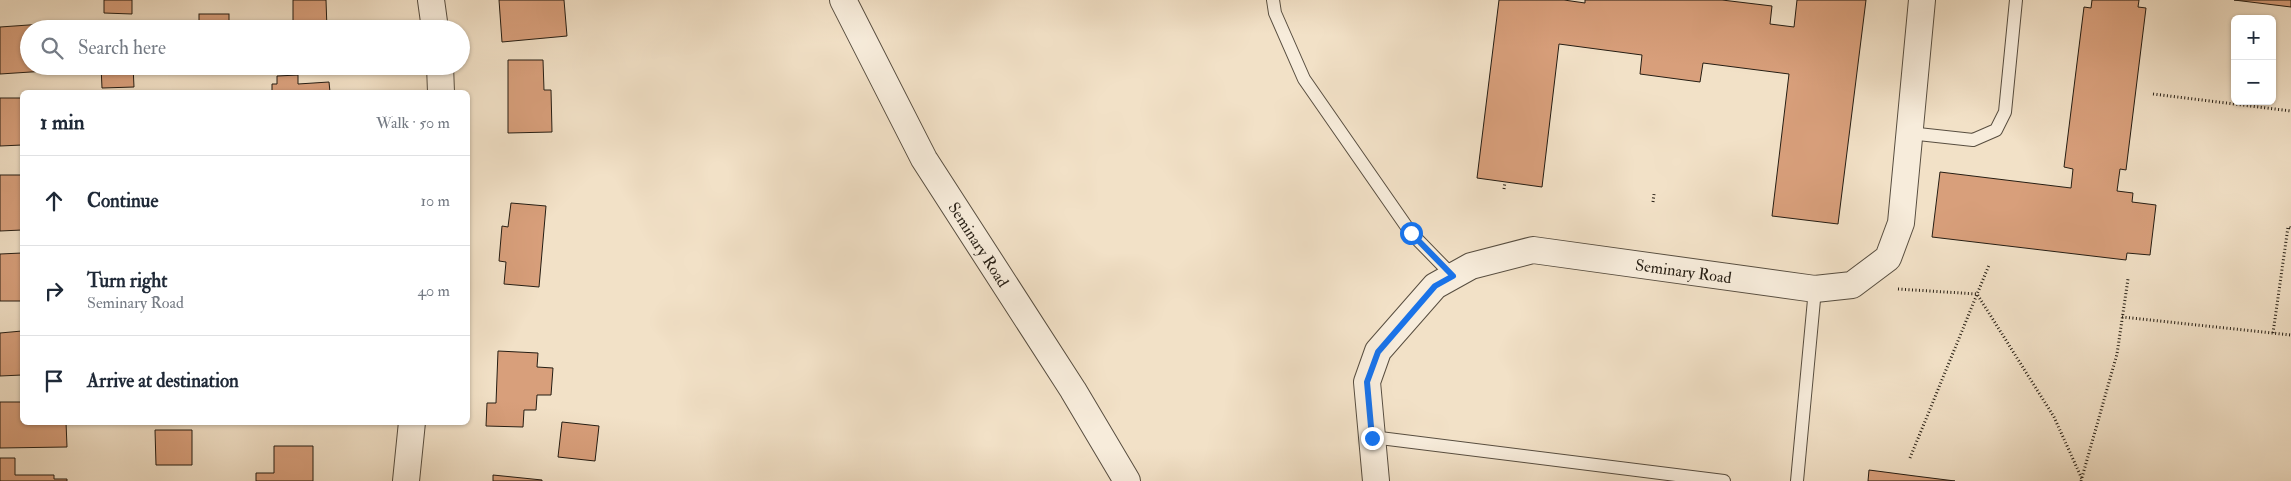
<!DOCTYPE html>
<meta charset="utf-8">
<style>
:root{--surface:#fff;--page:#f6f6f7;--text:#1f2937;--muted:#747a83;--line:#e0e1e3}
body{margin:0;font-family:"IM FELL Double Pica",serif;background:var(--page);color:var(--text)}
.controls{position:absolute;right:15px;top:15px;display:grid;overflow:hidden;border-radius:8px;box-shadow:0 1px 4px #0004}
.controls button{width:45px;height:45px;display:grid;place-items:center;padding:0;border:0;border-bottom:1px solid var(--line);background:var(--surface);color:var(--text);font:25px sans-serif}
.stop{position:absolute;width:15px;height:15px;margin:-11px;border:4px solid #1a73e8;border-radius:50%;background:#fff}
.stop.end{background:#1a73e8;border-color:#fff;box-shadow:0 1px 5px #0008}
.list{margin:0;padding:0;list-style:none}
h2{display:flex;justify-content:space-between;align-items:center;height:65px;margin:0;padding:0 20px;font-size:21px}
h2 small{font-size:16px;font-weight:400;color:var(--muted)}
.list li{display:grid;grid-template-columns:32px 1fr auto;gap:15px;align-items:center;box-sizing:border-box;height:90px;padding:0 20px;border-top:1px solid var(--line)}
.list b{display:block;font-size:19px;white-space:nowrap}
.list p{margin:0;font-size:16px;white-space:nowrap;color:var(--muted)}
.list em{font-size:16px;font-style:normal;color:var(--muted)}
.icon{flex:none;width:28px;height:28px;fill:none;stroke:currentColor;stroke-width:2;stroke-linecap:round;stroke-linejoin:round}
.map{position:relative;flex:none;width:2291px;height:481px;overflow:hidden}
.search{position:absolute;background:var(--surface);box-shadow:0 1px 4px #0004;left:20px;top:20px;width:450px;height:55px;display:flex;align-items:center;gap:12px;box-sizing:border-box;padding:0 18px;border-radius:28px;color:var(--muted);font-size:19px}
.panel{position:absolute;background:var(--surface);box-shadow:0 1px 4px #0004;left:20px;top:90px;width:450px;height:335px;border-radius:8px}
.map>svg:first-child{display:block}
.building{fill:#d89f7b;stroke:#251d13}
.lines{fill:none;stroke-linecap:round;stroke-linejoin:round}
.lane-casing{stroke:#584e40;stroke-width:14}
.street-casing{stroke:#584e40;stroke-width:28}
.path{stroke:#251d13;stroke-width:3;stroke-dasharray:1 2.5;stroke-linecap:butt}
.lane{stroke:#f7ecdb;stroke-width:12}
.street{stroke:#f7ecdb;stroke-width:26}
.route{stroke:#1a73e8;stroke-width:6}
.labels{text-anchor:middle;stroke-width:4;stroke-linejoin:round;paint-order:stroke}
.street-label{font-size:16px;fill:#251d13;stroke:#f7ecdb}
</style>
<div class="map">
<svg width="2291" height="481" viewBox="0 0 2291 481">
<rect width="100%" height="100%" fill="#f2e1c7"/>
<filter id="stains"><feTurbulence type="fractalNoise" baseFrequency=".004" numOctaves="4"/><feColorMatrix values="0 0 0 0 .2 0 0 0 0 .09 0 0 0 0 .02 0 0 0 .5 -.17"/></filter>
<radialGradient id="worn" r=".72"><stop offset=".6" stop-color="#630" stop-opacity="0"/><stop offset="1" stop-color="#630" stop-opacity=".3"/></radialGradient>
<g class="building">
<polygon points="104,0 132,0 132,14 104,13"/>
<polygon points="293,0 326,0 327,29 293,29"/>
<polygon points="499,0 564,0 567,36 502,42"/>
<polygon points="1499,0 1564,0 1585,3 1585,0 1722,0 1772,6 1770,24 1794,27 1797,0 1866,0 1838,224 1772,216 1789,74 1703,63 1700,82 1640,74 1642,55 1559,44 1542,187 1477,178"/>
<polygon points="2092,0 2139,0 2138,7 2146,8 2126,170 2120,169 2117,191 2133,193 2132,202 2156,205 2150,255 2127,253 2126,260 1932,237 1940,172 2071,188 2073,169 2064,167 2084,7 2091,8"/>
<polygon points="2234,0 2291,0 2291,7"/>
<rect x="199" y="14" width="30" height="15"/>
<polygon points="43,24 44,29 29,29 29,66 46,66 46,71 0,74 0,27"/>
<polygon points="508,60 543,60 544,90 551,90 552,132 508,133"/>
<polygon points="133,66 134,87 102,88 101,66"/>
<polygon points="298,75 298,84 329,82 330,92 272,92 272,84 277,84 277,76"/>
<polygon points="0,98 22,98 22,145 0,146"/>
<polygon points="0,175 22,175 22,230 0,231"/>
<polygon points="511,203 546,206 539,287 504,284 506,262 499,261 502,226 508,227"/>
<polygon points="22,253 22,301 0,301 0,254"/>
<polygon points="22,331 22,375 0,376 0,333"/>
<polygon points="498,351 538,353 537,367 553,368 551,395 537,395 536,410 524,410 523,427 486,426 487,403 496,403"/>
<polygon points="0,402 22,402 22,422 66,422 67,447 0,448"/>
<polygon points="562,422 599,426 595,461 558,457"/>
<polygon points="155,430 192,430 192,465 156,465"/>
<polygon points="274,446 313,446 313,481 256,481 256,473 274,473"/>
<polygon points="0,458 15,458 15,475 54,475 54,479 67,479 67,481 0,481"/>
<polygon points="1869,470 1915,476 1955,481 1868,481"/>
<polygon points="493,475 542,480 542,481 493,481"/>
</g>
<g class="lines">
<g class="lane-casing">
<g id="lane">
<polyline points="1273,0 1275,13 1304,79 1411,233 1453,276"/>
<polyline points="1909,133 1973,140 1996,130 2005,112 2016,0"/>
<polyline points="1372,437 1724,481"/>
<polyline points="1797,481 1815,289"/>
</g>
</g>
<g class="street-casing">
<g id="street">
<polyline points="431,0 435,29"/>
<path id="s1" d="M843,0l81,159 149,231 54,91"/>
<polyline points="440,66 441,92"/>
<polyline points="406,481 412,422"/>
<path id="s2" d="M1376,481l-9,-99 11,-31 57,-65 36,-20 62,-16 282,39 37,-4 36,-27 13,-35 21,-223"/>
</g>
</g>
<g class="path">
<polyline points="2153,94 2291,111"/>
<polyline points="1504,189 1505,182"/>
<polyline points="1653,202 1654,194"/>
<polyline points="1898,289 1977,294 2054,417 2082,479"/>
<polyline points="2122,317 2291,335"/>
<polyline points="2273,333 2288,227 2291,228"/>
<polyline points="1910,458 1989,265"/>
<polyline points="2081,481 2117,354 2128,279"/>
</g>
<use href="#lane" class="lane"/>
<use href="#street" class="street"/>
</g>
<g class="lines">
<polyline class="route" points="1372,438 1367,382 1378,352 1435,286 1453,276 1411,233"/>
</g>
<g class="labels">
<g class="street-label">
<text dy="6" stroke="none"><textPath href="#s1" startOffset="280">Seminary Road</textPath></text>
<text dy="6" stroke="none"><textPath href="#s2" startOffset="476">Seminary Road</textPath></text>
</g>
</g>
<rect width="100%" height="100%" filter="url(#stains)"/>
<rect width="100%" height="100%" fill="url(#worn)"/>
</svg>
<div class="controls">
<button>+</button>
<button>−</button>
</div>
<div class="stop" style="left:1411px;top:233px"></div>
<div class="stop end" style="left:1372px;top:438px"></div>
<div class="search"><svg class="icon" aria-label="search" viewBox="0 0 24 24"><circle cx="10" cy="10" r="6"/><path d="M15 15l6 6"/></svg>Search here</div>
<section class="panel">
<h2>1 min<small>Walk · 50 m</small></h2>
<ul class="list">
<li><svg class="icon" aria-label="ahead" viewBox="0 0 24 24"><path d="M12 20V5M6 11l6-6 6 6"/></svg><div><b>Continue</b></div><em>10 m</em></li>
<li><svg class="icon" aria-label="right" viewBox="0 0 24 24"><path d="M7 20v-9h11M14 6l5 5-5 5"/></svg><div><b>Turn right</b><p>Seminary Road</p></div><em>40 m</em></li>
<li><svg class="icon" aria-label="arrive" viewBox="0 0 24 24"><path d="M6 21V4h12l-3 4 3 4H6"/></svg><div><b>Arrive at destination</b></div></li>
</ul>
</section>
</div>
